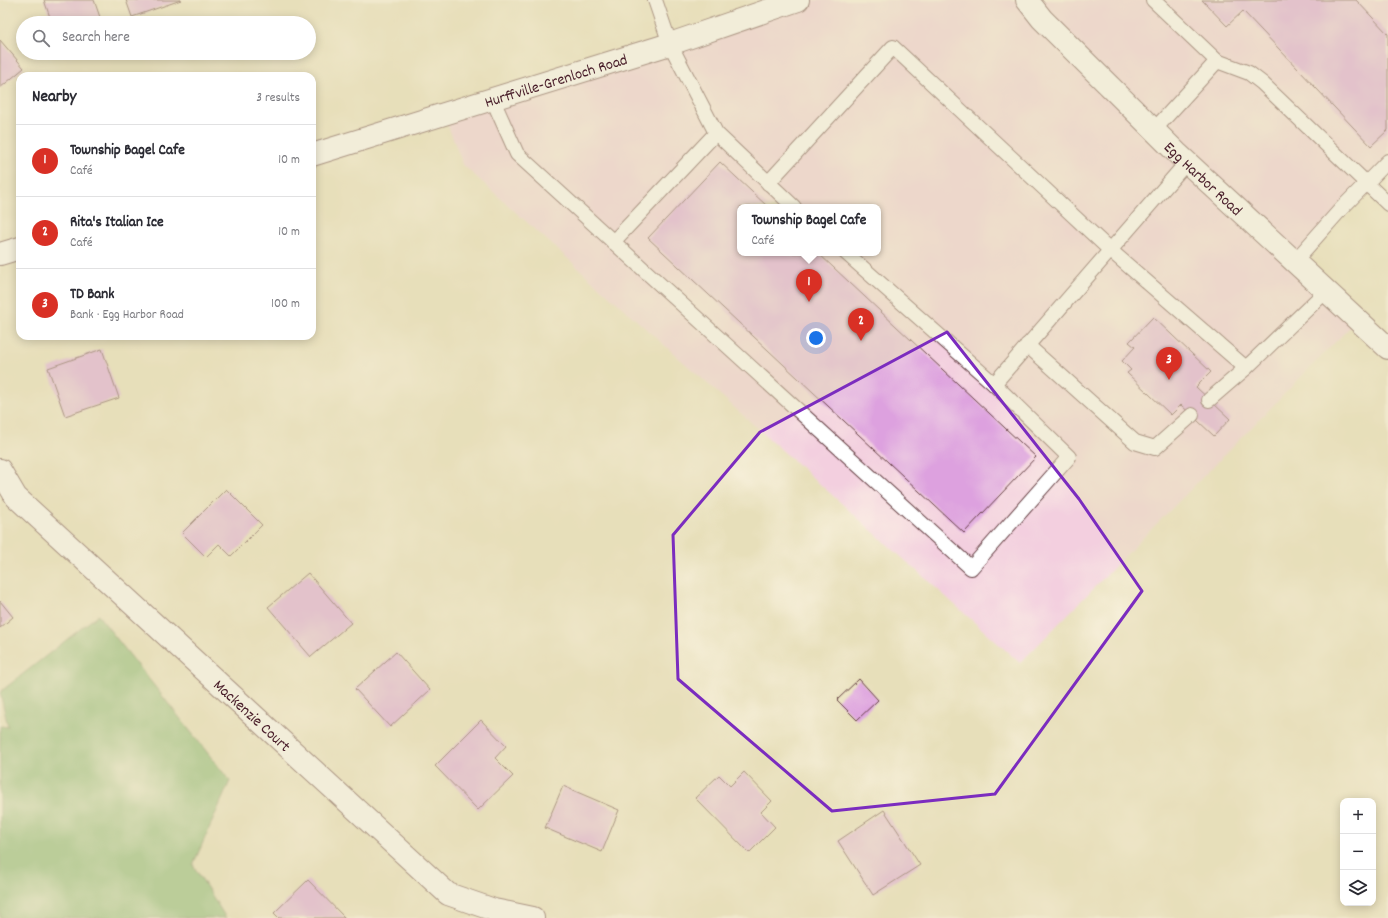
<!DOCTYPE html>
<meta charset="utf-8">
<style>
:root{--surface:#fff;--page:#f7f7f7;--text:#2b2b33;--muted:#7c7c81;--line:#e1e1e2;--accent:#d93025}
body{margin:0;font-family:Dekko,sans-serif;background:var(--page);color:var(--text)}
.controls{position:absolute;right:12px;bottom:12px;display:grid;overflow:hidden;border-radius:8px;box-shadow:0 2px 10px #0003}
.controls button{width:36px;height:36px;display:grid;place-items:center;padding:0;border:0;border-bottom:1px solid var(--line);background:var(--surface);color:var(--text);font:20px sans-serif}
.you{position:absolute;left:816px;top:338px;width:14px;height:14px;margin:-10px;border:3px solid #fff;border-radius:50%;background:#1a73e8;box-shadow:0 0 0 6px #1a73e833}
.badge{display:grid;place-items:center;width:26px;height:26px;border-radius:50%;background:var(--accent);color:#fff;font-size:13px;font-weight:700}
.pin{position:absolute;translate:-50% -33px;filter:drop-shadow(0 1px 2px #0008)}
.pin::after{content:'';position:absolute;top:21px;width:14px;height:12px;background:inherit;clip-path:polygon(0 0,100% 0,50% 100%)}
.popup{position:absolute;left:737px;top:204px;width:144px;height:52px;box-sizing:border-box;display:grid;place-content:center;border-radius:8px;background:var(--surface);filter:drop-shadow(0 1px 3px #0005);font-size:13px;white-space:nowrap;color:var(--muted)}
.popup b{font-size:15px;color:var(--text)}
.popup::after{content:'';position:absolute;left:50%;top:100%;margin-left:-8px;border:8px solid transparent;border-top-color:var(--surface)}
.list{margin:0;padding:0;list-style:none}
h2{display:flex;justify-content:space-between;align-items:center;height:52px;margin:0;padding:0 16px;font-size:17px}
h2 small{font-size:13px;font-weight:400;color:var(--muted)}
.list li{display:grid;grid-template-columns:26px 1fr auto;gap:12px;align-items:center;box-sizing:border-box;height:72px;padding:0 16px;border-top:1px solid var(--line)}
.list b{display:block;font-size:15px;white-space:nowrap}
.list p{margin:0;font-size:13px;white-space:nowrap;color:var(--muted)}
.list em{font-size:13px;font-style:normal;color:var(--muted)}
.icon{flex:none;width:22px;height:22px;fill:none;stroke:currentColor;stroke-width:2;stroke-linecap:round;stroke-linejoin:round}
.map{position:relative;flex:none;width:1388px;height:918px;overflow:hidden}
.search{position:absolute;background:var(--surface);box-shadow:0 2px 10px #0003;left:16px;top:16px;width:300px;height:44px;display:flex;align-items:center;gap:10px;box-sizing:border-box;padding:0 14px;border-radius:22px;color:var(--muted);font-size:15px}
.panel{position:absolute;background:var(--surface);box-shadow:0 2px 10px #0003;left:16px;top:72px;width:300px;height:268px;border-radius:12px}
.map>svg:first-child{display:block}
.built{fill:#f3cfdf;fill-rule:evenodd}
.forest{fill:#85b872;stroke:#686c4e}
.building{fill:#dda1df}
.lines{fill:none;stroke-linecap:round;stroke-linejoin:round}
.lane-casing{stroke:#623c40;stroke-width:16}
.street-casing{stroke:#623c40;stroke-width:24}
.secondary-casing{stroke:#623c40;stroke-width:24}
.lane{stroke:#fff;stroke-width:14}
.street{stroke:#fff;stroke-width:22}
.secondary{stroke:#fff;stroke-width:22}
.marked{fill:none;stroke:#7b2cbf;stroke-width:3;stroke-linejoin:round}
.labels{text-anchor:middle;stroke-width:3;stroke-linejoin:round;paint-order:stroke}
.street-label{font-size:16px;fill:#4a1f2b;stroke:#fcf5e5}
</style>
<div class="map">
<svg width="1388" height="918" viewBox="0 0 1388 918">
<rect width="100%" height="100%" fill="#fcf5e5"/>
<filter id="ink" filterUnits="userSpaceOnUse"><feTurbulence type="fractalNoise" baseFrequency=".025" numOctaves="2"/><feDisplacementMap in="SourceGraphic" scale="8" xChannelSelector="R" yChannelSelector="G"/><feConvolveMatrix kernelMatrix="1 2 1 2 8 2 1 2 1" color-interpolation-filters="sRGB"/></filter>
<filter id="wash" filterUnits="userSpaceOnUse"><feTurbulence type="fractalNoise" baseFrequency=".012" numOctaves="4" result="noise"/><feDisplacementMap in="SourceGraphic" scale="16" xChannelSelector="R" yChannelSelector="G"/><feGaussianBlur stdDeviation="0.9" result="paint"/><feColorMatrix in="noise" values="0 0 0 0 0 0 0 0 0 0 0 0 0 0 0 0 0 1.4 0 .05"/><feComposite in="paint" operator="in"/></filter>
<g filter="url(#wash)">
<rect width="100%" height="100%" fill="#e7dfba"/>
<path class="built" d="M798,0h590v162l-94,100 63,58 -337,343 -557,-498 -20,-52zM740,207h138v46h-138z"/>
<polygon class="forest" points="98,615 230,781 193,865 226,918 0,918 0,726 8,727 0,692"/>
<g id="blocks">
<g class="building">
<polygon points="44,0 94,0 102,23 52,23"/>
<polygon points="126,0 181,0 132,17"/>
<polygon points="1202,0 1356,0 1388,34 1388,130 1371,146 1243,11 1227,26"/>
<polygon points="0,40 24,68 0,88"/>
<polygon points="720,162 768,207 740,207 740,253 818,253 1036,457 964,533 648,238"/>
<polygon points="1153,317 1211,372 1196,387 1230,419 1214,436 1181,405 1171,415 1127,373 1131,370 1122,361 1135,347 1129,342"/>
<polygon points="102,349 119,398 65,416 48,368"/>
<polygon points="226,489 262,525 231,556 219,544 206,557 182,533"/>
<polygon points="308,573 351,623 311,657 268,607"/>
<polygon points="0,601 13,617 0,628"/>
<polygon points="396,652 430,690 390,727 355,689"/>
<polygon points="859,679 878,700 857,720 837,700"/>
<polygon points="481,720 506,746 495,758 513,776 478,810 435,766"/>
<polygon points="744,772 772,801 761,812 775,827 749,853 695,798 719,775 730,786"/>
<polygon points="563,786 619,810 602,852 545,828"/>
<polygon points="884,810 920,865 873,895 838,841"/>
<polygon points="308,880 345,918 279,918 274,913"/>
</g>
</g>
</g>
<g filter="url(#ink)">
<use href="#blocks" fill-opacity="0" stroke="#623c40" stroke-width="1"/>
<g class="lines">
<g class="lane-casing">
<g id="lane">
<polyline points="655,0 670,44 716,133 794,207"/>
<polyline points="1153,0 1217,61 1249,73 1262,83 1388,204"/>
<polyline points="492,98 517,154 971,568 1069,457 994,384"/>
<polyline points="1154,130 1217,61"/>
<polyline points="768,183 893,47 1110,250 1246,368 1326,291"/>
<polyline points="613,242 716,133"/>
<polyline points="846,253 994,384 1187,162"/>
<polyline points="1294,262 1341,209 1388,161"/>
<polyline points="1027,345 1135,442 1155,448 1192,415"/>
<polyline points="1209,400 1246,368"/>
</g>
</g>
<g class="street-casing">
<g id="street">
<path id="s1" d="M0,470l16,27 432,397 46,16 39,8"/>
</g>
</g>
<g class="secondary-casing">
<g id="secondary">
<path id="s2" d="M1027,0l15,19 135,134 211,195"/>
<path id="s3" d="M312,155l358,-111 128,-44"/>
<polyline points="0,254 20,248"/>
</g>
</g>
<use href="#lane" class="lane"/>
<use href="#street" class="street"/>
<use href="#secondary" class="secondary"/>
</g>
</g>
<path d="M0 0H1388V918H0ZM947,332l132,167 63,92 -147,203 -163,17 -154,-132 -5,-144 87,-103z" fill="#e7dfba" fill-opacity=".55" fill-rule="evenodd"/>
<path class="marked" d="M947,332l132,167 63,92 -147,203 -163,17 -154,-132 -5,-144 87,-103z"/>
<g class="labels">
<g class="street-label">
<text dy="6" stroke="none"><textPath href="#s3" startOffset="255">Hurffville-Grenloch Road</textPath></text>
<text dy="6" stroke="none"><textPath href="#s2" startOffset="251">Egg Harbor Road</textPath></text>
<text dy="6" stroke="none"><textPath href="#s1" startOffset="353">Mackenzie Court</textPath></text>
</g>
</g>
</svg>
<div class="controls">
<button>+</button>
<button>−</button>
<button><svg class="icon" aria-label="layers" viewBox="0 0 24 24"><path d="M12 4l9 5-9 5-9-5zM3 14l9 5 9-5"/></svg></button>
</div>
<div class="you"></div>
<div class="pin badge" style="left:809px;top:302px">1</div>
<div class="popup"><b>Township Bagel Cafe</b>Café</div>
<div class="pin badge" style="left:861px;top:341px">2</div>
<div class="pin badge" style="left:1169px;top:380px">3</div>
<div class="search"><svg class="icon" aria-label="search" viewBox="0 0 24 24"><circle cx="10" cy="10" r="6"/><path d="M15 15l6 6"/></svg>Search here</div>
<section class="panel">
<h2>Nearby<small>3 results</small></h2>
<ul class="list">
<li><span class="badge">1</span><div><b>Township Bagel Cafe</b><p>Café</p></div><em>10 m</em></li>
<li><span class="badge">2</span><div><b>Rita's Italian Ice</b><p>Café</p></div><em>10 m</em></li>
<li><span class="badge">3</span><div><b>TD Bank</b><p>Bank · Egg Harbor Road</p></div><em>100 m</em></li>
</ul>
</section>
</div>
